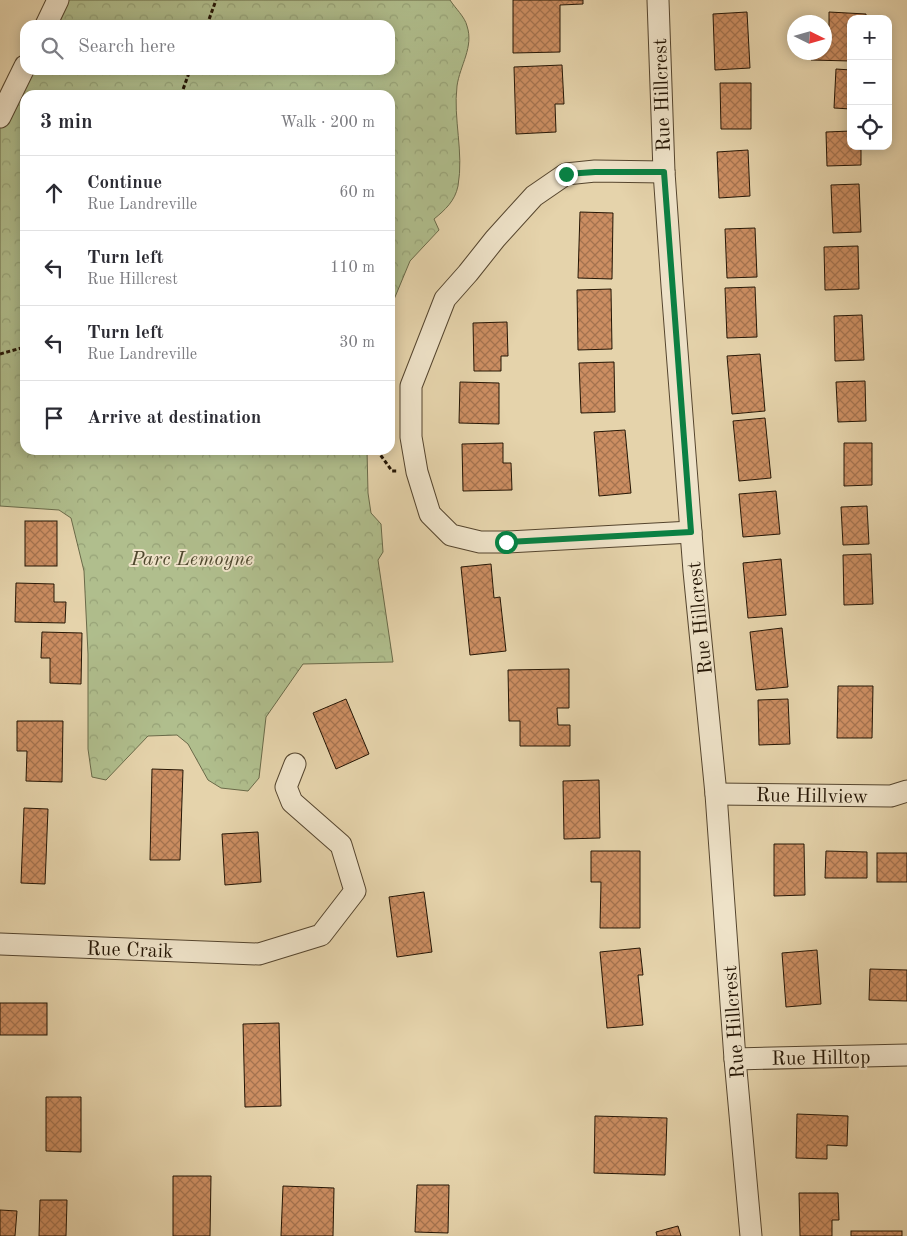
<!DOCTYPE html>
<meta charset="utf-8">
<style>
:root{--surface:#fff;--page:#f2f2f3;--text:#2b2b33;--muted:#7c7c81;--line:#e1e1e2}
body{margin:0;font-family:"Old Standard TT",serif;background:var(--page);color:var(--text)}
.controls{position:absolute;right:15px;top:15px;display:grid;overflow:hidden;border-radius:10px;box-shadow:0 2px 12px #0003}
.controls button{width:45px;height:45px;display:grid;place-items:center;padding:0;border:0;border-bottom:1px solid var(--line);background:var(--surface);color:var(--text);font:25px sans-serif}
.compass{position:absolute;left:787px;top:15px;width:45px;height:45px;border-radius:50%;background:var(--surface);box-shadow:0 2px 12px #0003;rotate:95deg}
.stop{position:absolute;width:15px;height:15px;margin:-11px;border:4px solid #0b8043;border-radius:50%;background:#fff}
.stop.end{background:#0b8043;border-color:#fff;box-shadow:0 1px 5px #0008}
.list{margin:0;padding:0;list-style:none}
h2{display:flex;justify-content:space-between;align-items:center;height:65px;margin:0;padding:0 20px;font-size:21px}
h2 small{font-size:16px;font-weight:400;color:var(--muted)}
.list li{display:grid;grid-template-columns:32px 1fr auto;gap:15px;align-items:center;box-sizing:border-box;height:75px;padding:0 20px;border-top:1px solid var(--line)}
.list b{display:block;font-size:19px;white-space:nowrap}
.list p{margin:0;font-size:16px;white-space:nowrap;color:var(--muted)}
.list em{font-size:16px;font-style:normal;color:var(--muted)}
.icon{flex:none;width:28px;height:28px;fill:none;stroke:currentColor;stroke-width:2;stroke-linecap:round;stroke-linejoin:round}
.map{position:relative;flex:none;width:907px;height:1236px;overflow:hidden}
.search{position:absolute;background:var(--surface);box-shadow:0 2px 12px #0003;left:20px;top:20px;width:375px;height:55px;display:flex;align-items:center;gap:12px;box-sizing:border-box;padding:0 18px;border-radius:15px;color:var(--muted);font-size:19px}
.panel{position:absolute;background:var(--surface);box-shadow:0 2px 12px #0003;left:20px;top:90px;width:375px;height:365px;border-radius:15px}
.map>svg:first-child{display:block}
.forest{fill:url(#forest-crowns);stroke:#6a6a49}
.building{fill:url(#building-cross-hatch);stroke:#251605}
.lines{fill:none;stroke-linecap:round;stroke-linejoin:round}
.minor-casing{stroke:#55452e;stroke-width:23}
.path{stroke:#251605;stroke-width:3;stroke-dasharray:4 2.5;stroke-linecap:butt}
.minor{stroke:#eee2c8;stroke-width:21}
.route{stroke:#0b8043;stroke-width:6}
.labels{text-anchor:middle;stroke-width:4;stroke-linejoin:round;paint-order:stroke}
.street-label{font-size:20px;fill:#251605;stroke:#eee2c8}
.park-label{font-size:20px;font-style:italic;fill:#4f482e;stroke:#eee2c8}
</style>
<div class="map">
<svg width="907" height="1236" viewBox="0 0 907 1236">
<defs>
<pattern id="forest-crowns" width="20" height="18" patternUnits="userSpaceOnUse" patternTransform="scale(1.25)"><rect width="20" height="18" fill="#b0be8d"/><path d="M2 6a3 3 0 1 1 6 0M12 15a3 3 0 1 1 6 0" fill="none" stroke="#97a378"/></pattern>
<pattern id="building-cross-hatch" width="8" height="8" patternUnits="userSpaceOnUse" patternTransform="scale(1.25)"><rect width="8" height="8" fill="#cc8e62"/><path d="M0 0l8 8M0 8l8-8" fill="none" stroke="#a5734f"/></pattern>
</defs>
<rect width="100%" height="100%" fill="#e5d3ab"/>
<filter id="stains"><feTurbulence type="fractalNoise" baseFrequency=".004" numOctaves="4"/><feColorMatrix values="0 0 0 0 .2 0 0 0 0 .09 0 0 0 0 .02 0 0 0 .5 -.17"/></filter>
<radialGradient id="worn" r=".72"><stop offset=".6" stop-color="#630" stop-opacity="0"/><stop offset="1" stop-color="#630" stop-opacity=".3"/></radialGradient>
<path class="forest" d="M55,0h395c5,8 15,17 17,26 7,21 -7,39 -10,60 -4,33 7,66 1,100 -3,15 -13,24 -24,33l5,11 -29,31 -20,48v-214h-365v355h342l1,43 3,20 10,11 2,28 -5,8 15,102 -90,2 -37,53 -7,61 -11,13 -27,-3 -13,-8 -20,-36 -11,-9 -29,1 -42,44 -14,-3 -4,-28v-95l-4,-83 -13,-53 -12,-8 -59,-4v-406l25,-45v15h365v-45h-349z"/>
<g class="building">
<polygon points="513,0 583,0 583,4 560,5 560,52 513,53"/>
<polygon points="747,12 750,68 715,70 713,14"/>
<polygon points="829,12 866,14 866,19 851,19 851,61 811,60 811,52 824,52 824,26 829,27"/>
<polygon points="562,65 564,104 555,104 556,132 516,134 514,67"/>
<polygon points="836,69 851,70 851,109 834,108"/>
<polygon points="720,83 751,83 751,129 721,129"/>
<polygon points="851,131 851,146 861,146 861,165 827,166 826,132"/>
<polygon points="748,150 750,196 719,198 717,152"/>
<polygon points="859,184 861,232 833,233 831,185"/>
<polygon points="580,212 613,213 612,279 578,278"/>
<polygon points="755,228 757,277 727,278 725,229"/>
<polygon points="858,246 859,289 825,290 824,247"/>
<polygon points="755,287 757,337 727,338 725,288"/>
<polygon points="611,289 612,349 578,350 577,290"/>
<polygon points="862,315 864,360 835,361 834,316"/>
<polygon points="507,322 508,356 501,356 501,371 474,371 473,323"/>
<polygon points="760,354 765,411 732,414 727,356"/>
<polygon points="614,362 615,412 581,413 579,363"/>
<polygon points="865,381 866,421 838,422 836,382"/>
<polygon points="460,382 499,383 499,424 459,423"/>
<polygon points="765,418 771,478 739,481 733,421"/>
<polygon points="625,430 631,493 599,496 594,432"/>
<polygon points="503,443 503,463 511,463 512,490 463,491 462,444"/>
<polygon points="844,443 872,443 872,485 844,486"/>
<polygon points="776,491 780,534 743,537 739,494"/>
<polygon points="867,506 869,544 843,545 841,507"/>
<rect x="25" y="521" width="32" height="45"/>
<polygon points="871,554 873,604 844,605 843,555"/>
<polygon points="781,559 786,615 748,618 743,563"/>
<polygon points="491,564 494,598 500,597 506,651 470,655 461,567"/>
<polygon points="16,583 54,584 54,602 66,602 65,623 15,622"/>
<polygon points="782,628 788,687 756,690 750,632"/>
<polygon points="42,632 82,633 81,684 50,683 50,658 41,658"/>
<polygon points="569,669 569,708 557,708 558,725 570,725 570,746 520,746 520,721 509,721 508,670"/>
<polygon points="838,686 873,686 872,738 837,738"/>
<polygon points="346,699 369,754 336,769 313,713"/>
<polygon points="788,699 790,744 759,745 758,700"/>
<polygon points="17,721 63,721 62,782 26,781 27,751 17,751"/>
<polygon points="152,769 183,770 180,860 150,860"/>
<polygon points="599,780 600,838 564,839 563,781"/>
<polygon points="24,808 48,809 45,884 21,883"/>
<polygon points="258,832 261,882 225,885 222,834"/>
<polygon points="774,844 804,844 805,895 774,896"/>
<polygon points="591,851 640,851 640,928 600,928 601,882 591,882"/>
<polygon points="826,851 867,852 867,878 825,878"/>
<rect x="877" y="853" width="30" height="29"/>
<polygon points="424,892 432,952 397,957 389,897"/>
<polygon points="640,948 643,975 638,975 643,1025 607,1028 600,952"/>
<polygon points="817,950 821,1004 786,1007 782,953"/>
<polygon points="870,969 907,970 907,1001 869,1000"/>
<rect x="0" y="1003" width="47" height="32"/>
<polygon points="279,1023 281,1106 245,1107 243,1024"/>
<polygon points="46,1097 81,1097 81,1152 46,1151"/>
<polygon points="797,1114 848,1116 847,1146 827,1145 827,1159 796,1158"/>
<polygon points="595,1116 667,1118 665,1175 594,1173"/>
<polygon points="173,1176 211,1176 210,1236 173,1236"/>
<polygon points="417,1185 449,1185 448,1233 415,1232"/>
<polygon points="283,1186 334,1188 333,1236 281,1236"/>
<polygon points="799,1193 838,1193 839,1220 832,1220 832,1236 800,1236"/>
<polygon points="40,1200 67,1200 66,1236 39,1236"/>
<polygon points="0,1210 17,1211 15,1236 0,1236"/>
<polygon points="678,1226 681,1236 657,1236 656,1232"/>
<rect x="851" y="1231" width="51" height="5"/>
</g>
<g class="lines">
<g class="minor-casing">
<g id="minor">
<polyline points="658,0 664,172 672,286 694,571 716,794 735,1059 751,1236"/>
<polyline points="46,25 58,0"/>
<polyline points="0,117 25,66"/>
<polyline points="664,172 595,171 566,174 534,196 495,239 468,273 445,299 411,386 411,437 417,472 430,514 451,535 480,542 506,542 691,532"/>
<polyline points="716,794 891,796 907,791"/>
<polyline points="0,944 259,954 321,935 355,891 341,845 292,802 286,787 295,764"/>
<polyline points="735,1059 907,1055"/>
</g>
</g>
<g class="path">
<polyline points="207,25 216,0"/>
<polyline points="181,95 190,70"/>
<polyline points="0,354 25,347"/>
<polyline points="377,450 392,471 397,471"/>
</g>
<use href="#minor" class="minor"/>
</g>
<g class="lines">
<polyline class="route" points="506,542 691,532 664,172 595,172 566,174"/>
</g>
<g class="labels">
<g class="street-label">
<text transform="translate(661 95) rotate(-92)" y="7">Rue Hillcrest</text>
<text transform="translate(699 618) rotate(-96)" y="7">Rue Hillcrest</text>
<text transform="translate(812 795) rotate(1)" y="7">Rue Hillview</text>
<text transform="translate(130 949) rotate(2)" y="7">Rue Craik</text>
<text transform="translate(733 1022) rotate(-94)" y="7">Rue Hillcrest</text>
<text transform="translate(821 1057) rotate(-1)" y="7">Rue Hilltop</text>
</g>
<g class="park-label">
<text x="192" y="565">Parc Lemoyne</text>
</g>
</g>
<rect width="100%" height="100%" filter="url(#stains)"/>
<rect width="100%" height="100%" fill="url(#worn)"/>
</svg>
<div class="controls">
<button>+</button>
<button>−</button>
<button><svg class="icon" aria-label="locate" viewBox="0 0 24 24"><circle cx="12" cy="12" r="6"/><path d="M12 2v4M12 18v4M2 12h4M18 12h4"/></svg></button>
</div>
<svg class="compass" viewBox="-18 -18 36 36"><path d="M0-13l5 13h-10z" fill="#e53935"/><path d="M0 13l5-13h-10z" fill="#7c7c81"/></svg>
<div class="stop" style="left:506px;top:542px"></div>
<div class="stop end" style="left:566px;top:174px"></div>
<div class="search"><svg class="icon" aria-label="search" viewBox="0 0 24 24"><circle cx="10" cy="10" r="6"/><path d="M15 15l6 6"/></svg>Search here</div>
<section class="panel">
<h2>3 min<small>Walk · 200 m</small></h2>
<ul class="list">
<li><svg class="icon" aria-label="ahead" viewBox="0 0 24 24"><path d="M12 20V5M6 11l6-6 6 6"/></svg><div><b>Continue</b><p>Rue Landreville</p></div><em>60 m</em></li>
<li><svg class="icon" aria-label="left" viewBox="0 0 24 24"><path d="M17 20v-9H6M10 6l-5 5 5 5"/></svg><div><b>Turn left</b><p>Rue Hillcrest</p></div><em>110 m</em></li>
<li><svg class="icon" aria-label="left" viewBox="0 0 24 24"><path d="M17 20v-9H6M10 6l-5 5 5 5"/></svg><div><b>Turn left</b><p>Rue Landreville</p></div><em>30 m</em></li>
<li><svg class="icon" aria-label="arrive" viewBox="0 0 24 24"><path d="M6 21V4h12l-3 4 3 4H6"/></svg><div><b>Arrive at destination</b></div></li>
</ul>
</section>
</div>
